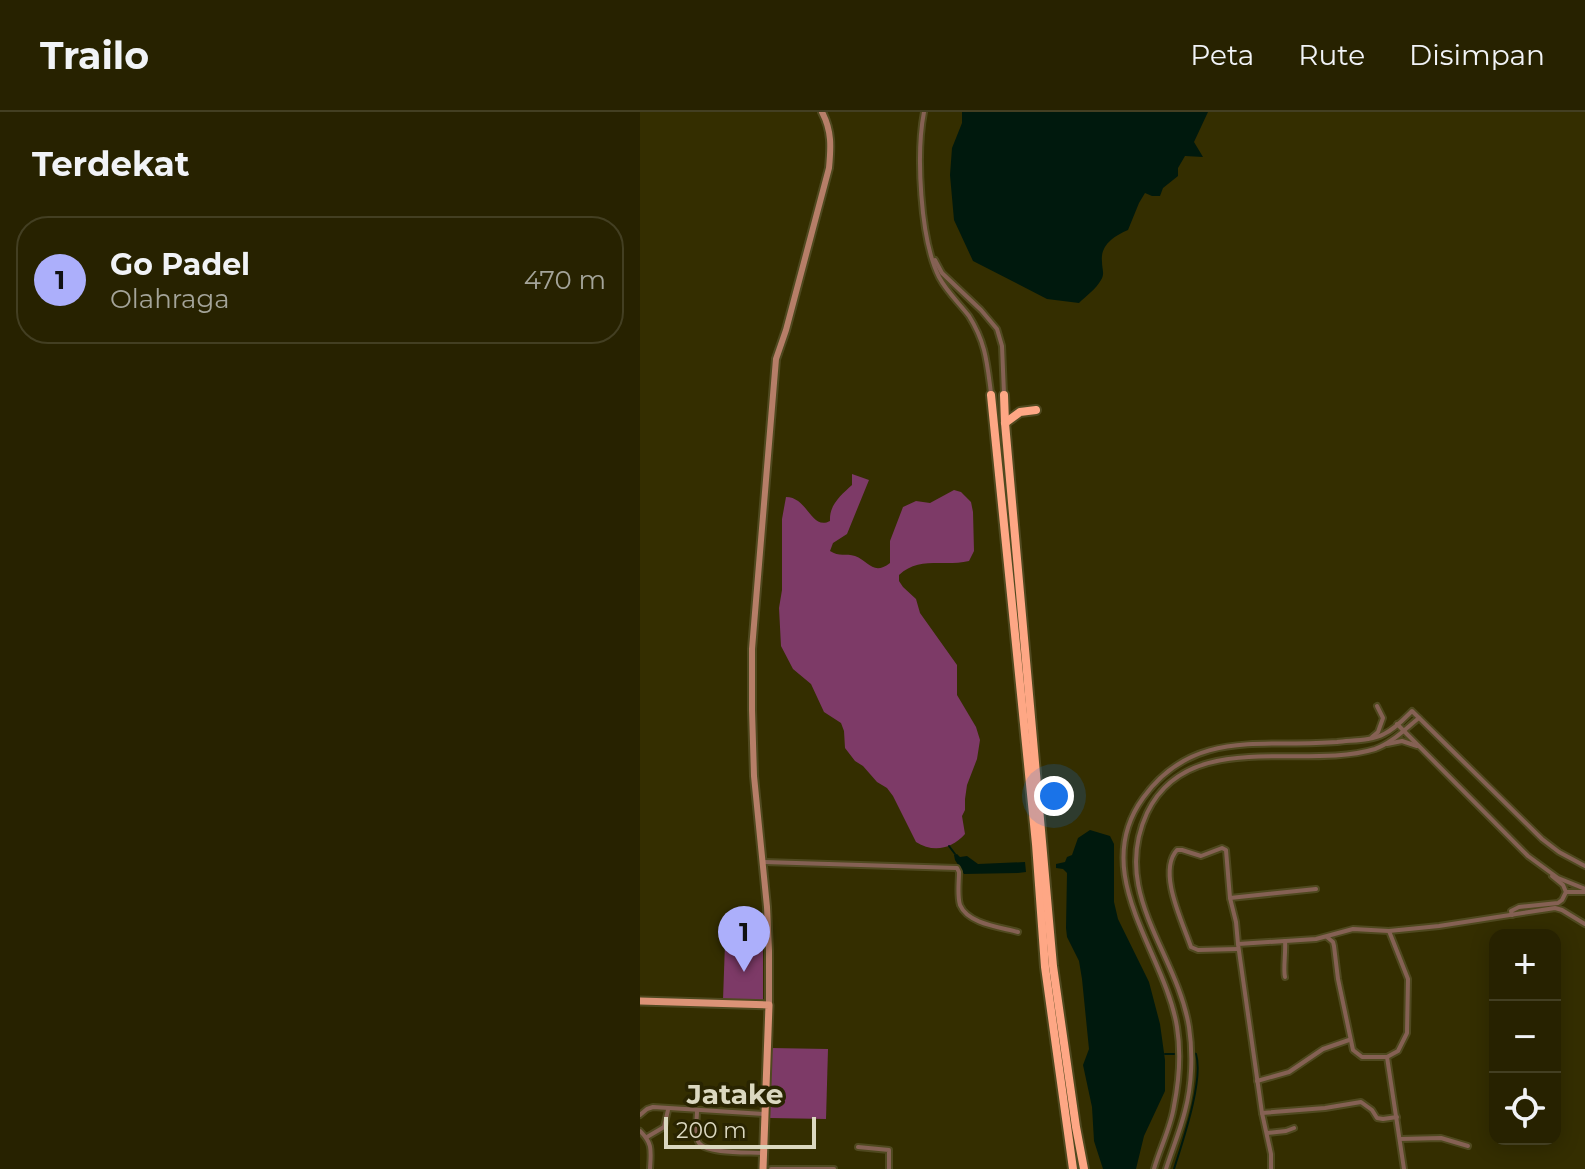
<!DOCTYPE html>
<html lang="id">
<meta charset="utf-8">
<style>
:root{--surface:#272200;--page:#332f0f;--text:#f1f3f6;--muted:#a4a499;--line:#433f22;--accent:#acaffb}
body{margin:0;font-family:Montserrat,sans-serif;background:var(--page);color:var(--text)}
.controls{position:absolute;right:24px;bottom:24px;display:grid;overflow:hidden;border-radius:16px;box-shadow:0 4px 20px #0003}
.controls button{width:72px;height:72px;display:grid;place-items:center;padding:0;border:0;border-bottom:2px solid var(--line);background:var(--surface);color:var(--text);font:40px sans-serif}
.scale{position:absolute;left:24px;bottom:20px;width:152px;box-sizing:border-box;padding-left:8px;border:4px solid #dbd8c0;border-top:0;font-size:22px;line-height:28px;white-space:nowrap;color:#dbd8c0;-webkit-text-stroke:6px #292401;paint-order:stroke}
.you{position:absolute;left:414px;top:684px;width:28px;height:28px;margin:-20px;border:6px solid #fff;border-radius:50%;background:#1a73e8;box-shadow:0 0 0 12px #1a73e833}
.badge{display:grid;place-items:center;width:52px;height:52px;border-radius:50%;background:var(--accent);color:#111;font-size:26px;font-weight:700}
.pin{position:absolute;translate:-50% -66px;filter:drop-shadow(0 2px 4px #0008)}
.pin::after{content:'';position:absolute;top:42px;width:28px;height:24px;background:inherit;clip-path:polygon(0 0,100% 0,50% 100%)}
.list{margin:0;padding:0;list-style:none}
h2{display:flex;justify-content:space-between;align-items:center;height:104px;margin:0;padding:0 32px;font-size:34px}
h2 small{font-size:26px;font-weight:400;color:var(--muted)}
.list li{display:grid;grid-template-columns:52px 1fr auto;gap:24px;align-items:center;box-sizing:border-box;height:128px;margin:0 16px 16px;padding:0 16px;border:2px solid var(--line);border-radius:32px}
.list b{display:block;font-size:30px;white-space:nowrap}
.list p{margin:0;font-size:26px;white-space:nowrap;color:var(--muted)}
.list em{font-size:26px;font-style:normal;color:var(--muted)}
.icon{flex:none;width:44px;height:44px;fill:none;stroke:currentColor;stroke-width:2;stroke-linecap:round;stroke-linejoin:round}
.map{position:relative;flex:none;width:945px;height:1057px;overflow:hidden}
header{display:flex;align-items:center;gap:48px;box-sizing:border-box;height:112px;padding:0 40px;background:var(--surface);border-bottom:2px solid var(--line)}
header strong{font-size:38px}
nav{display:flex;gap:44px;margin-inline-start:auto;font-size:28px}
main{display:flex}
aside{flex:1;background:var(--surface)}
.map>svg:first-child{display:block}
.green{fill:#7d3a67}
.water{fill:#00190d}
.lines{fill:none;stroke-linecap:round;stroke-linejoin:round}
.stream{stroke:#00190d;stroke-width:2}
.minor-casing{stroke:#4f491f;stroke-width:8}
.secondary-casing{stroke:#4f491f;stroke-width:10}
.primary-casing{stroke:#4f491f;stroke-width:11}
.motorway-casing{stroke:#4f491f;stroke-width:12}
.minor{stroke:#856154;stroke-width:4}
.secondary{stroke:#b67e68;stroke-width:6}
.primary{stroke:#dc9377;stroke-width:7}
.motorway{stroke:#fea785;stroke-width:8}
.labels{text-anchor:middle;stroke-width:7;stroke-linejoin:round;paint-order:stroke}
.quarter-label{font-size:28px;font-weight:bold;fill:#dbd8c0;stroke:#292401}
</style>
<header>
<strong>Trailo</strong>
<nav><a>Peta</a><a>Rute</a><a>Disimpan</a></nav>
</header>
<main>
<aside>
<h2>Terdekat<small></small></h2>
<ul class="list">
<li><span class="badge">1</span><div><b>Go Padel</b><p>Olahraga</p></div><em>470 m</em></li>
</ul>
</aside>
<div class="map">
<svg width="945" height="1057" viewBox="0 0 945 1057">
<rect width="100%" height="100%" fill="#342e00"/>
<g class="green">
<path d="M212,362l17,6 -22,54 -14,9 -3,8c9,6 16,2 25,5 14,5 18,20 35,7v-22l13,-34 13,-6 14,2 24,-13 7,2 10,10 2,10 1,39 -5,10c-24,6 -50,-5 -70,14v6l4,6 13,12 4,14 37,52v30l19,32 4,13 -3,19 -10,26 -2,14v11l-3,6 3,18c-13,15 -32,19 -49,8l-23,-46 -6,-8 -10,-6 -14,-16 -8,-5 -10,-13 -1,-17 -3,-8 -17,-11 -13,-28 -18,-15 -12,-23 -2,-38 3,-18v-71l4,-22c22,0 25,34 44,24 -1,-16 11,-26 22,-36z"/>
<polygon points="98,820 123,821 123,889 83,888 85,831 90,830 90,826 98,824"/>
<polygon points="131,936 188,937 186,1007 130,1006"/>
</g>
<g class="water">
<path d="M322,0h246l-14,30 9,15 -18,-1 -7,12v8l-15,12 -3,8h-8l-7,-3 -6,10 -11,27c-14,6 -28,15 -26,32 0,7 3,12 -1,18 -5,9 -15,16 -22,23l-32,-4 -74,-38 -19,-41 -4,-45 2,-27 10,-25z"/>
<polygon points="450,718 470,724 474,732 474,790 478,807 509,870 520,912 525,948 525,979 504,1024 496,1057 463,1057 454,1029 452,995 443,953 449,937 442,867 439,849 427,825 426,816 427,761 423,757 416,756 416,752 425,750 427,745 432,743 438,726"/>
<polygon points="317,742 320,745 327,744 338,752 385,750 386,760 378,761 324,762 315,748 314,743"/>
</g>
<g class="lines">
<g class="stream">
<polyline points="309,734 315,742"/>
<polyline points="525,942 534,942"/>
<path d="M534,1057c8,-26 30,-89 22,-115l-3,-1"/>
</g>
<g class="minor-casing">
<g id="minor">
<path d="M284,0c-8,41 -4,127 15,165 8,15 20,26 30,39 17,27 18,47 22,77"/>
<polyline points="295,148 302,161 341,198 357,217 362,234 364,282"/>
<polyline points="757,612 888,744 918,766 945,777"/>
<polyline points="732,625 738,620 743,606 737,594"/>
<polyline points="747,632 762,629 777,634"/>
<path d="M124,750l193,6 2,4c0,10 -2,23 1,33 8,19 40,22 58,27"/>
<polyline points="912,764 923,773 926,780"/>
<polyline points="926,780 945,780"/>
<polyline points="590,786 676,777"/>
<polyline points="872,803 871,799 879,795 918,791 922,788 926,780"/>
<polyline points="687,825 693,830 694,834 698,867 713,938 722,945 747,945 758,939 767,921 768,867 749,819"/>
<path d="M645,829c1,10 -2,29 0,36"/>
<path d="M598,832l-2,-22 -6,-24 -4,-48 -4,-2 -21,8 -19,-6h-5c-20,22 6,73 14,97l7,3 40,-1"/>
<polyline points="747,945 764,1057"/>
<polyline points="617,969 649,960 683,937 709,928"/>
<path d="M57,999c0,9 -3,25 2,32 8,11 49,9 63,10"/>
<polyline points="622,1001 685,996 721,990 732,998 737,1006 743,1007 757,1005"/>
<polyline points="0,1003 7,997 13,995 125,1002"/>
<path d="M0,1019c13,13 11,19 10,38"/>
<polyline points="627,1021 646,1019 654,1016"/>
<polyline points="7,1025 24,1015 28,998"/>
<polyline points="760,1027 801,1026 828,1034"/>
<polyline points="218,1035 249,1038 249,1057"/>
<polyline points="131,1057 194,1057"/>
<path d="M514,1057c6,-21 17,-42 20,-63 5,-25 7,-54 3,-79 -12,-75 -89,-153 -34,-229 50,-70 120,-50 194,-56 15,-2 34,-1 47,-8 11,-5 20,-15 28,-23l130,128 17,13 26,14"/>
<path d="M526,1057c6,-19 14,-38 19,-58 7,-26 8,-58 4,-84 -12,-75 -79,-134 -42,-214 41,-86 156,-42 228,-64 17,-6 30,-20 44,-31"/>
<polyline points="631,1057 631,1042 622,1001 598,832 676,827 713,817 749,819 799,814 915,796 922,798 945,812"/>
</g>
</g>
<g class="secondary-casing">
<path id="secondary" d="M129,893v-54l-2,-44 -13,-131 -2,-66v-61l24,-290 10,-29 43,-162c2,-21 3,-37 -7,-56"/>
</g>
<g class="primary-casing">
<polyline id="primary" points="0,889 129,893 123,1057"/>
</g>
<g class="motorway-casing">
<g id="motorway">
<polyline points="351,283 396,732 405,855 433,1057"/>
<polyline points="364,283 365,311 413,854 436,1015 444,1057"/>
<polyline points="365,311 380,300 396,298"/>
</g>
</g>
<use href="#minor" class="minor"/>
<use href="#secondary" class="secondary"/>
<use href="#primary" class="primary"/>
<use href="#motorway" class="motorway"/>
</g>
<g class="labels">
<g class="quarter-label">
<text x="95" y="992">Jatake</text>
</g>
</g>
</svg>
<div class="controls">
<button>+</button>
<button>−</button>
<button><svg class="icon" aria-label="locate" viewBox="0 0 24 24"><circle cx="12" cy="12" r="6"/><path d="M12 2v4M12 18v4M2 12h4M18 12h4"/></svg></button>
</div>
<div class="scale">200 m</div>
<div class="you"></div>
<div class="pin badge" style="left:104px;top:860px">1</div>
</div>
</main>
